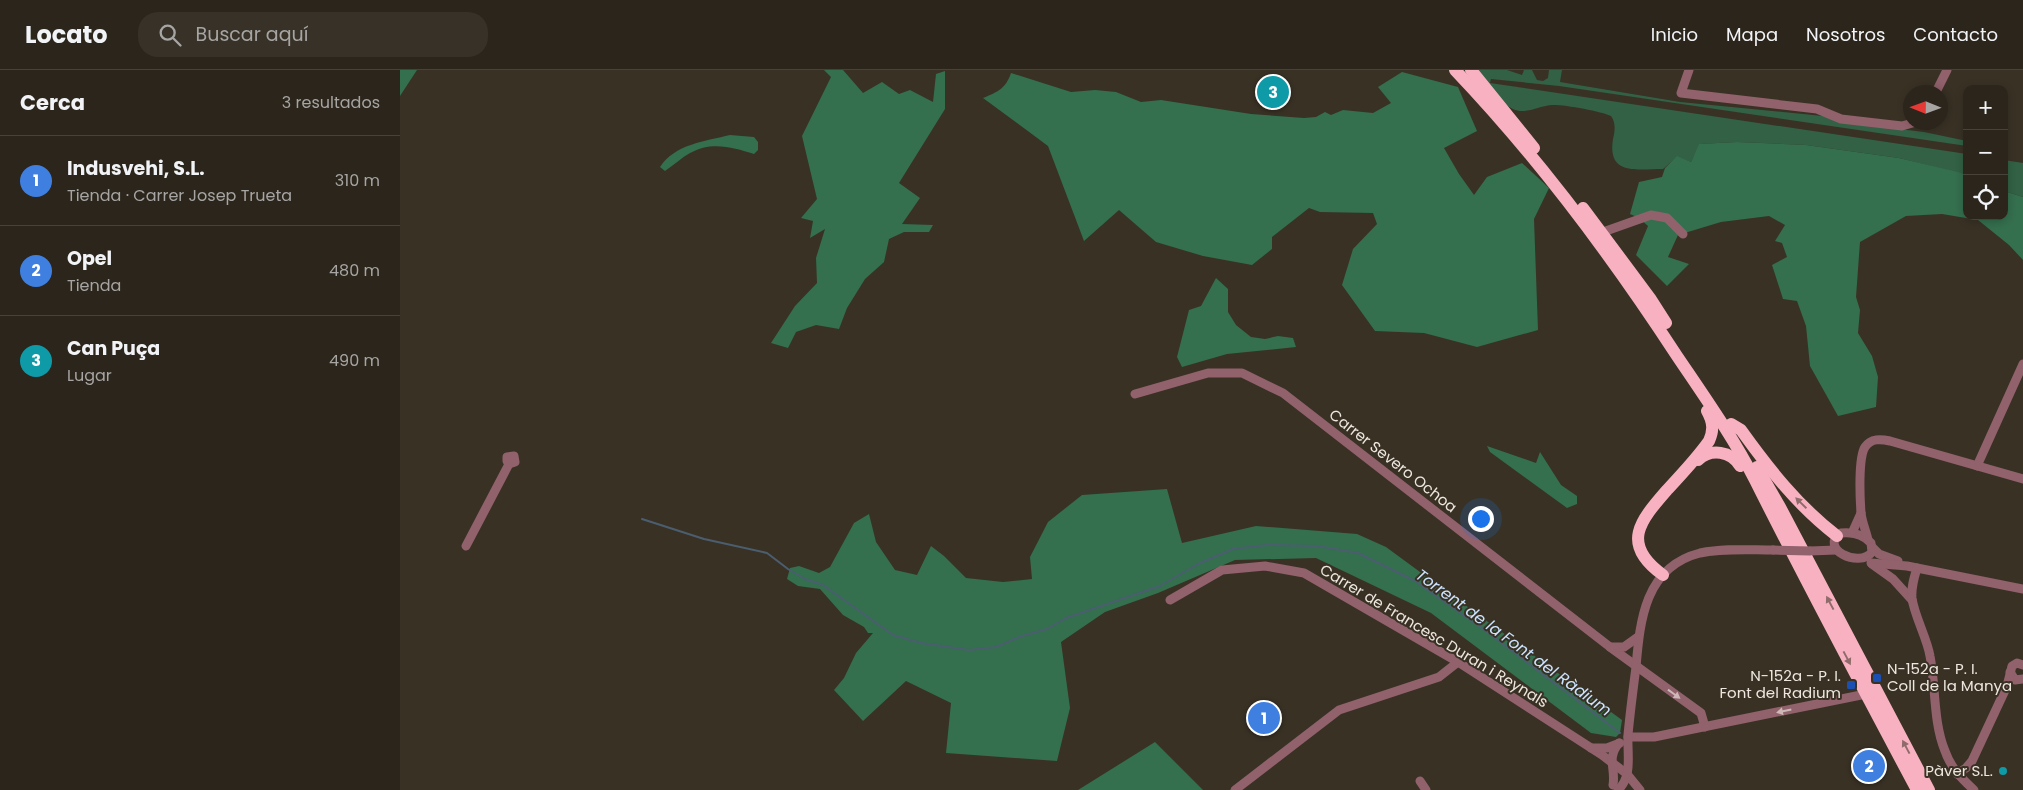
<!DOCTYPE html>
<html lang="es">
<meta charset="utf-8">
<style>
:root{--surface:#2b251b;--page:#373128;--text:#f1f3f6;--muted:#a6a5a3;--line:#47423a;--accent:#b45309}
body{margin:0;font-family:Poppins,sans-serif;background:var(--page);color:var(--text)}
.controls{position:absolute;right:15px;top:15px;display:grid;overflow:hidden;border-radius:10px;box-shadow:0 2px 8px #0003}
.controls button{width:45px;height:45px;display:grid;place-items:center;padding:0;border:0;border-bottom:1px solid var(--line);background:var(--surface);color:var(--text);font:25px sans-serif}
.compass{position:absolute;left:1503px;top:15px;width:45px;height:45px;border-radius:50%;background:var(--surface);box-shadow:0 2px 8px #0003;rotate:271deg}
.you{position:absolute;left:1080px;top:448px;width:18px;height:18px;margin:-12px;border:4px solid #fff;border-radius:50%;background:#1a73e8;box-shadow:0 0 0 8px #1a73e833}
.badge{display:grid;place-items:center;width:32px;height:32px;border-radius:50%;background:var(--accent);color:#fff;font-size:16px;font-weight:700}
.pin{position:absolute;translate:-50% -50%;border:2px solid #fff;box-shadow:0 1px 5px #0006}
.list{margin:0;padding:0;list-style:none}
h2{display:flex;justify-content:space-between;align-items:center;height:65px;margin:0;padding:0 20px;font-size:21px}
h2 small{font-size:16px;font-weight:400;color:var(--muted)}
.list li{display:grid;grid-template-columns:32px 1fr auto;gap:15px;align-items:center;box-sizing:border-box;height:90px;padding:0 20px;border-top:1px solid var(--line)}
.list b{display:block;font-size:19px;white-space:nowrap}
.list p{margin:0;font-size:16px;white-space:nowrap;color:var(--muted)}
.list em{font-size:16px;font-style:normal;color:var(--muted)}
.icon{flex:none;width:28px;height:28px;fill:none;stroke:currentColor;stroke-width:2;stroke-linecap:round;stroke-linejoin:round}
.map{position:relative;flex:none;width:1623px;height:720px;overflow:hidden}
header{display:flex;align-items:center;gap:30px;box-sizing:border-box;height:70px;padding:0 25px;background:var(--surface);border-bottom:1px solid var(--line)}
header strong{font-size:24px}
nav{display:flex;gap:28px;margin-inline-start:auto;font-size:18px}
.search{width:350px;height:45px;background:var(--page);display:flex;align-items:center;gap:12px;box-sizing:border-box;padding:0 18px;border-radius:20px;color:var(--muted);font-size:19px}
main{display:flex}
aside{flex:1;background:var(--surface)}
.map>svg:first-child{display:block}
.green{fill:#326145}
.forest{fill:#346f4e}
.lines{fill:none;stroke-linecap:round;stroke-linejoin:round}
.stream{stroke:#4b5e70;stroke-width:2}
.minor{stroke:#91616c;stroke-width:9}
.highway{stroke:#f8b1c1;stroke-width:12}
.minor-bridge{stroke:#91616c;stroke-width:9}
.oneway{fill:#8f6b6b}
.oneway2{fill:#cdb8b7}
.transit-dot{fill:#1a4fb4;stroke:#393124;stroke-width:2}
.culture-dot{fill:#0f9aa8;stroke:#393124;stroke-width:2}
.labels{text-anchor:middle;stroke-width:4;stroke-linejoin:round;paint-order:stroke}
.street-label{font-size:15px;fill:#ede7df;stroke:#393124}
.poi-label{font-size:15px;fill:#ede7df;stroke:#393124;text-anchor:end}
.water-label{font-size:16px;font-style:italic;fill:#cce4ff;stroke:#393124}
</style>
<header>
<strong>Locato</strong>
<div class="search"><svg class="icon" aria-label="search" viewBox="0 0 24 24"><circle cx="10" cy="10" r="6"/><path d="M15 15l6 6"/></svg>Buscar aquí</div>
<nav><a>Inicio</a><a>Mapa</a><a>Nosotros</a><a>Contacto</a></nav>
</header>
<main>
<aside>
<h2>Cerca<small>3 resultados</small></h2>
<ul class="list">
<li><span class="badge" style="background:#3f7fe0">1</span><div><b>Indusvehi, S.L.</b><p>Tienda · Carrer Josep Trueta</p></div><em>310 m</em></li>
<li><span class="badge" style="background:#3f7fe0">2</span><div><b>Opel</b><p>Tienda</p></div><em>480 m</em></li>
<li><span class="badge" style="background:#0f9aa8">3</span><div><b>Can Puça</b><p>Lugar</p></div><em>490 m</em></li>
</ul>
</aside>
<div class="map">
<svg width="1623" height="720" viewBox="0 0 1623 720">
<rect width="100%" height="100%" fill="#393124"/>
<g class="green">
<path d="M1077,0h30l15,5 2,-5h8l5,10 6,1 5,-3 1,-8h13l-2,12 120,20 143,14 51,10 50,6 43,9v5l-408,-60 -68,-7 -1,4 477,71v21l-68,-17 -93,-13 -69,-3 -37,2 -9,18 -14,-5 -14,12c-26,0 -56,7 -50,-30 2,-8 3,-16 -2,-23 -10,-5 -49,-12 -60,-11 -12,1 -26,10 -38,4 -15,-7 -26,-26 -36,-39z"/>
<polygon points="1604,90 1623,93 1623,127 1604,121"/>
</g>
<g class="forest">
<polygon points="0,0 17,0 0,26"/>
<polygon points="424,0 443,0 463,23 482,12 499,24 510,20 533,32 536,4 545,1 545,39 499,113 520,128 502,154 533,155 529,162 504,162 489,169 484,192 465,209 447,238 439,259 416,255 396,262 388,278 371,273 395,236 417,213 416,188 425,159 410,168 413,151 401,148 417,129 402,66 431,7"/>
<path d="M1002,2l56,15 19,44 -33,17 15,26 15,21 13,-18 35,-14 27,25 -15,31 4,111 -61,17 -53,-14 -49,-2 -33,-46 11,-36 24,-25 -4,-11 -53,-1 -11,-4 -37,29v12l-20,16 -49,-9 -47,-14 -37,-32 -35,31 -36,-95 -65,-48c15,-6 23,-10 28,-25l60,19 24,-2 21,2 25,10 20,-2 90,14 53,4 12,-1 9,-5 6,3 12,-5 30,3 18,-10 -13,-16z"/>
<path d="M330,65l24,2 4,5v8l-4,4c-21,-7 -43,-13 -64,-1 -9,5 -16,12 -25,18l-5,-4c15,-23 46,-26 70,-32z"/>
<polygon points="1337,72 1406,75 1499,88 1558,102 1567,105 1567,146 1604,146 1604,121 1623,127 1623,190 1609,175 1578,150 1542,144 1506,146 1460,172 1456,227 1460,240 1458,263 1472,286 1478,307 1476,337 1438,346 1410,296 1406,256 1397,231 1383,229 1372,195 1387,187 1382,173 1375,171 1385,155 1369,146 1321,152 1278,165 1268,187 1289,194 1267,216 1236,185 1248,156 1239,148 1230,144 1239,112 1262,107 1265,98 1277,86 1291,92 1299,74"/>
<polygon points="816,208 828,219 828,242 836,255 851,267 865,269 878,266 893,268 896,277 827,284 782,297 777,287 789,240 801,236"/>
<polygon points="1087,376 1136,393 1140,382 1161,415 1177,426 1177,434 1167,438 1090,382"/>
<polygon points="767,419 782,473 856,456 957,464 986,477 1222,650 1220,663 1216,667 1191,663 1031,543 916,488 835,490 758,523 705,542 661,572 670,638 657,691 546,683 551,633 506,611 463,651 434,620 444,608 456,583 473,563 468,563 464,557 443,545 420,519 398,516 387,509 390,498 399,496 419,503 430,497 454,453 469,444 476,472 495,500 517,505 531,476 544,486 566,508 603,512 632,509 630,487 648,452 682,425"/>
<polygon points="755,672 803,720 678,720"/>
</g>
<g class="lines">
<polyline class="stream" points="242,449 304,469 367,483 388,499 405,509 423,515 493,565 521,573 569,580 596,577 622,566 647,559 666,548 760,516 798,494 833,479 867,475 917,476 958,483 1015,511 1087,562 1220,663"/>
<g class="minor">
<polyline points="1289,0 1281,23 1417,39 1441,49 1502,56 1516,52"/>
<polyline points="1536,22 1547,0"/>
<polyline points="1203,162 1251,145 1267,148 1283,164"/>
<polyline points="735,324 808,303 842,303 883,323 1210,577 1301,643 1305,657"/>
<polyline points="1577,396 1623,294"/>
<path d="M1441,463c10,-1 22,1 30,10l1,9c-13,17 -54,-4 -31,-19z"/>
<polyline points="1452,463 1461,443"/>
<path d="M1468,470c-2,-9 -6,-18 -7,-27 -1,-14 -3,-55 4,-66 6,-9 16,-8 25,-6l133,38"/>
<polyline points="66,476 109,394 107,391 107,387 114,386 115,392 109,394"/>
<polyline points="1472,477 1479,484 1498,491"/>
<polyline points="1410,481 1436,480"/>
<polyline points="1471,493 1507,496 1623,519"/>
<polyline points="1472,494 1493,509 1512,530"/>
<path d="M1517,498c-3,10 -6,19 -5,30 2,17 15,40 18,58 6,31 3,66 15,95 6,17 16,27 29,39"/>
<polyline points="770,530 822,500 865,496 904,503 1058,592 1202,685 1227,704 1240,720"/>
<polyline points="1210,577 1224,577 1238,567"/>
<polyline points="1610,602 1615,610 1623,609"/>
<polyline points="1228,667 1254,667 1466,624"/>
<polyline points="1191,678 1207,678 1220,673"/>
<polyline points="1557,704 1566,698 1572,691 1607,616 1612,596 1617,593 1623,595"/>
<polyline points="1020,711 1026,720"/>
<path d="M1213,715c3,-17 -7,-26 6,-42"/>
<polyline points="835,720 939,640 1039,607 1058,592"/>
<path d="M1218,720c15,-14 9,-36 10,-55 2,-22 5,-45 8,-68 4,-47 9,-100 64,-114 24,-5 49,-3 73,-3"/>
</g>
<g class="highway">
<path d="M1055,0c83,87 156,185 222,286 27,40 56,81 78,124 52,104 107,207 162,310"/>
<polyline points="1071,0 1134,78"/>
<polyline points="1183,138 1250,228 1266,253"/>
<path d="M1331,354l10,6c28,39 57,76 96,106"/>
<path d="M1298,390c13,-12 33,-9 42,6"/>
<polyline points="1357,397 1380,437 1529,720"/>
<path d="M1263,505c-43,-31 -23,-54 4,-85 14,-15 30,-32 42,-49 5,-11 4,-19 -2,-30"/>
</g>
<polyline class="minor-bridge" points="1373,480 1410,481"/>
</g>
<defs><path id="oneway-solid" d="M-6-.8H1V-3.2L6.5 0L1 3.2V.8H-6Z" transform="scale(1.25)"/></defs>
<g class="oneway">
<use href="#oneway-solid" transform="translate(1401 433) rotate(-136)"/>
<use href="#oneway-solid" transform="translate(1430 533) rotate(-118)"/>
<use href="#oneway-solid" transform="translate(1447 588) rotate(62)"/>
<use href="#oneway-solid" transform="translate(1506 677) rotate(-118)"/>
</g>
<g class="oneway2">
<use href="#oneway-solid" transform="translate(1274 624) rotate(36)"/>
<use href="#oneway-solid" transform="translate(1384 641) rotate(168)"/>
</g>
<g class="transit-dot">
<rect x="1472" y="603" width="10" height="10" rx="2.5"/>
<rect x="1446" y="610" width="10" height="10" rx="2.5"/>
</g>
<circle class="culture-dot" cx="1603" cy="701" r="5"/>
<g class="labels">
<g class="street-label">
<text transform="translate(993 391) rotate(38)" y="5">Carrer Severo Ochoa</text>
<text transform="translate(1034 566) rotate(31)" y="5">Carrer de Francesc Duran i Reynals</text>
</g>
<g class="poi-label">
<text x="1487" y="604" text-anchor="start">N-152a - P. I.<tspan x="1487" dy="17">Coll de la Manya</tspan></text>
<text x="1441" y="611">N-152a - P. I.<tspan x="1441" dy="17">Font del Radium</tspan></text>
<text x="1593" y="706">Pàver S.L.</text>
</g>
<g class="water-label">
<text transform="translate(1114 572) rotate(36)" y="6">Torrent de la Font del Ràdium</text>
</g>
</g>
</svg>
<div class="controls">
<button>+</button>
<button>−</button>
<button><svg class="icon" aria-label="locate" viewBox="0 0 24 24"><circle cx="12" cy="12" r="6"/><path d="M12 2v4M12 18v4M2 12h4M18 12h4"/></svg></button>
</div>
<svg class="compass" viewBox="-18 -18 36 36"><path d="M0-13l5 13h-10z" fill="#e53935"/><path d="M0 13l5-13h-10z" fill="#a6a5a3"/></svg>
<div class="you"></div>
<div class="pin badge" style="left:864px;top:648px;background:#3f7fe0">1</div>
<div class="pin badge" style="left:1469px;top:696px;background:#3f7fe0">2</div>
<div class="pin badge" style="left:873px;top:22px;background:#0f9aa8">3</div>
</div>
</main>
